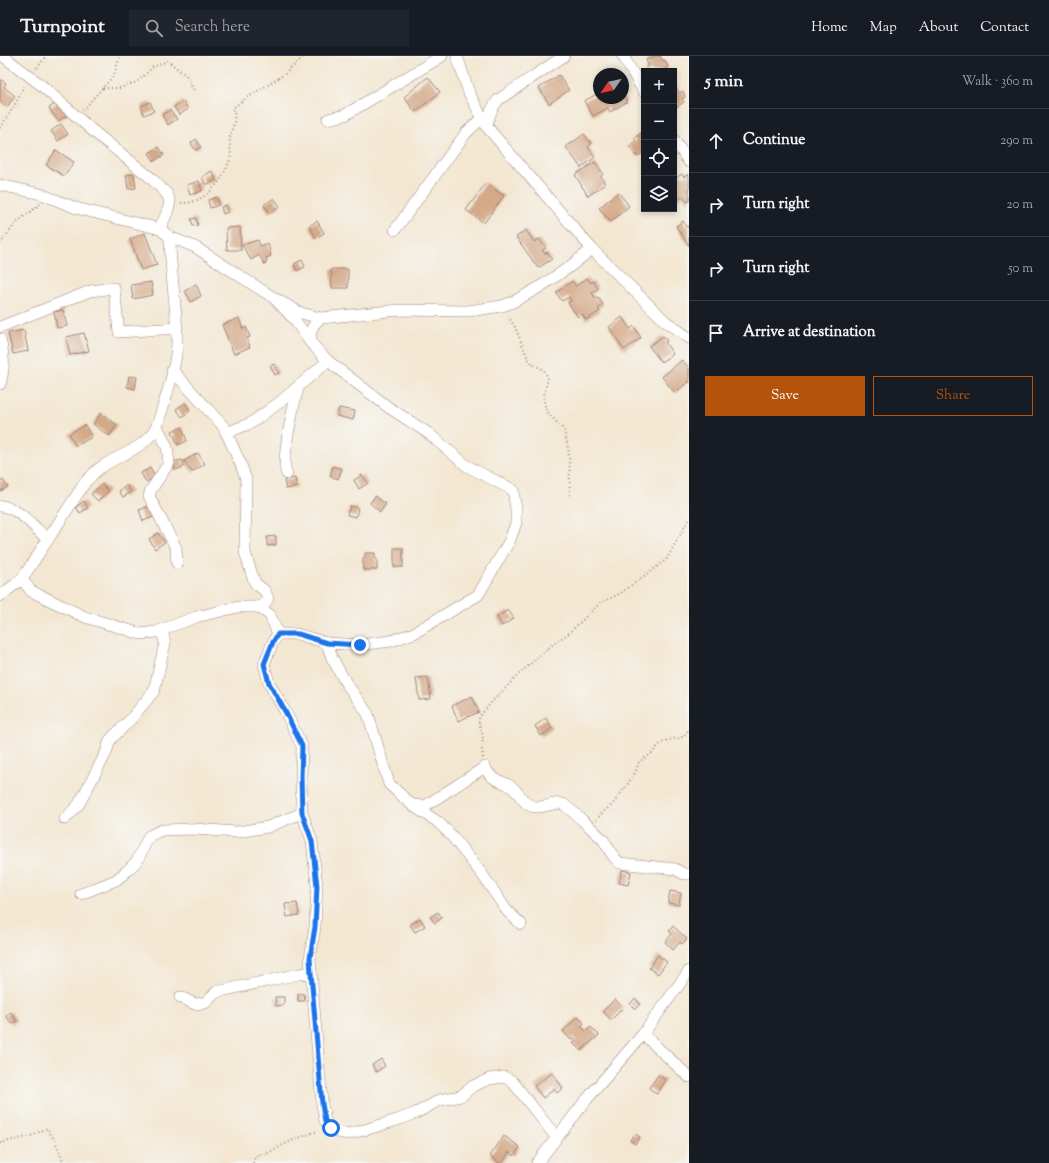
<!DOCTYPE html>
<meta charset="utf-8">
<style>
:root{--surface:#171b24;--page:#20242c;--text:#f1f3f6;--muted:#9ea1a6;--line:#363941;--accent:#b45309}
body{margin:0;font-family:"Sorts Mill Goudy",serif;background:var(--page);color:var(--text)}
.controls{position:absolute;right:12px;top:12px;display:grid;overflow:hidden;border-radius:0px;box-shadow:0 2px 6px #0003}
.controls button{width:36px;height:36px;display:grid;place-items:center;padding:0;border:0;border-bottom:1px solid var(--line);background:var(--surface);color:var(--text);font:20px sans-serif}
.compass{position:absolute;left:593px;top:12px;width:36px;height:36px;border-radius:50%;background:var(--surface);box-shadow:0 2px 6px #0003;rotate:236deg}
.stop{position:absolute;width:12px;height:12px;margin:-9px;border:3px solid #1a73e8;border-radius:50%;background:#fff}
.stop.end{background:#1a73e8;border-color:#fff;box-shadow:0 1px 4px #0008}
.list{margin:0;padding:0;list-style:none}
h2{display:flex;justify-content:space-between;align-items:center;height:52px;margin:0;padding:0 16px;font-size:17px}
h2 small{font-size:13px;font-weight:400;color:var(--muted)}
.list li{display:grid;grid-template-columns:26px 1fr auto;gap:12px;align-items:center;box-sizing:border-box;height:64px;padding:0 16px;border-top:1px solid var(--line)}
.list b{display:block;font-size:15px;white-space:nowrap}
.list em{font-size:13px;font-style:normal;color:var(--muted)}
.actions{display:flex;gap:8px;padding:12px 16px}
.actions a{flex:1;padding:9px 0;border:1px solid var(--accent);border-radius:0px;text-align:center;font-size:14px;color:var(--accent)}
.actions .main{background:var(--accent);color:#fff}
.icon{flex:none;width:22px;height:22px;fill:none;stroke:currentColor;stroke-width:2;stroke-linecap:round;stroke-linejoin:round}
.map{position:relative;flex:none;width:689px;height:1107px;overflow:hidden}
header{display:flex;align-items:center;gap:24px;box-sizing:border-box;height:56px;padding:0 20px;background:var(--surface);border-bottom:1px solid var(--line)}
header strong{font-size:19px}
nav{display:flex;gap:22px;margin-inline-start:auto;font-size:14px}
.search{width:280px;height:36px;background:var(--page);display:flex;align-items:center;gap:10px;box-sizing:border-box;padding:0 14px;border-radius:0px;color:var(--muted);font-size:15px}
main{display:flex}
aside{flex:1;background:var(--surface)}
.map>svg:first-child{display:block}
.building{fill:#d4a988}
.lines{fill:none;stroke-linecap:round;stroke-linejoin:round}
.minor-casing{stroke:#9e837e;stroke-width:12}
.path{stroke:#9e837e;stroke-width:2;stroke-dasharray:1 3;stroke-linecap:butt}
.minor{stroke:#fff;stroke-width:11}
.route{stroke:#1a73e8;stroke-width:5}
</style>
<header>
<strong>Turnpoint</strong>
<div class="search"><svg class="icon" aria-label="search" viewBox="0 0 24 24"><circle cx="10" cy="10" r="6"/><path d="M15 15l6 6"/></svg>Search here</div>
<nav><a>Home</a><a>Map</a><a>About</a><a>Contact</a></nav>
</header>
<main>
<div class="map">
<svg width="689" height="1107" viewBox="0 0 689 1107">
<rect width="100%" height="100%" fill="#f6f6f2"/>
<filter id="ink" filterUnits="userSpaceOnUse"><feTurbulence type="fractalNoise" baseFrequency=".025" numOctaves="2"/><feDisplacementMap in="SourceGraphic" scale="8" xChannelSelector="R" yChannelSelector="G"/><feConvolveMatrix kernelMatrix="1 2 1 2 8 2 1 2 1" color-interpolation-filters="sRGB"/></filter>
<filter id="wash" filterUnits="userSpaceOnUse"><feTurbulence type="fractalNoise" baseFrequency=".012" numOctaves="4" result="noise"/><feDisplacementMap in="SourceGraphic" scale="16" xChannelSelector="R" yChannelSelector="G"/><feGaussianBlur stdDeviation="0.9" result="paint"/><feColorMatrix in="noise" values="0 0 0 0 0 0 0 0 0 0 0 0 0 0 0 0 0 1.4 0 .05"/><feComposite in="paint" operator="in"/></filter>
<g filter="url(#wash)">
<rect width="100%" height="100%" fill="#f3e7d2"/>
<g id="blocks">
<g class="building">
<polygon points="655,0 660,0 663,5 665,4 668,11 665,13 667,15 648,15 646,11 649,10 646,4"/>
<polygon points="559,19 569,34 549,48 539,32"/>
<polygon points="428,21 440,36 415,56 404,41"/>
<polygon points="0,23 6,27 4,31 15,40 7,51 0,45"/>
<polygon points="674,28 679,37 683,35 685,41 682,43 684,46 674,53"/>
<polygon points="599,37 599,42 623,42 623,39 627,46 610,56 608,52 593,60 584,45"/>
<polygon points="59,45 68,59 58,65 49,52"/>
<polygon points="183,45 188,53 179,59 174,51"/>
<polygon points="150,46 154,55 144,59 141,50"/>
<polygon points="170,54 177,63 168,69 162,59"/>
<polygon points="61,68 68,78 58,85 51,75"/>
<polygon points="644,75 644,96 637,101 629,90 636,85 634,82"/>
<polygon points="584,78 592,88 588,91 595,101 581,112 566,91"/>
<polygon points="196,83 201,91 195,94 191,87"/>
<polygon points="159,91 164,99 154,105 149,97"/>
<polygon points="56,94 74,106 64,120 46,109"/>
<polygon points="595,106 603,118 601,120 605,128 588,140 575,119"/>
<polygon points="212,115 216,124 206,129 202,121"/>
<polygon points="134,118 136,132 128,133 126,119"/>
<polygon points="682,118 684,121 688,118 689,121 689,145 687,146 683,140 674,146 674,123"/>
<polygon points="199,125 202,135 190,139 187,129"/>
<polygon points="486,127 504,140 484,167 466,154"/>
<polygon points="618,136 629,150 611,166 599,152"/>
<polygon points="217,141 219,149 210,152 208,144"/>
<polygon points="274,142 280,151 269,157 264,149"/>
<polygon points="226,149 228,156 223,158 221,151"/>
<polygon points="196,162 198,169 193,170 191,163"/>
<polygon points="317,165 324,177 316,182 309,170"/>
<polygon points="683,165 686,171 689,170 689,190 676,170"/>
<polygon points="240,171 241,194 227,194 226,172"/>
<polygon points="526,174 534,186 539,183 546,192 542,194 545,198 547,196 552,203 538,212 516,181"/>
<polygon points="145,177 157,209 141,214 130,183"/>
<polygon points="258,184 260,190 268,187 271,200 266,202 267,205 265,209 259,199 251,204 242,189"/>
<polygon points="302,204 305,211 297,215 294,208"/>
<polygon points="331,213 348,213 348,232 332,232"/>
<polygon points="587,222 591,227 593,225 598,233 592,237 596,243 598,241 603,249 598,253 600,255 586,264 582,258 578,261 568,247 571,245 569,241 562,245 556,237 572,225 576,230"/>
<polygon points="151,226 153,239 133,243 131,229"/>
<polygon points="196,228 201,240 191,246 185,235"/>
<polygon points="63,254 67,270 57,272 54,256"/>
<polygon points="622,261 630,273 634,270 641,282 624,294 609,271"/>
<polygon points="239,262 243,273 246,271 250,281 247,282 250,291 234,298 222,269"/>
<polygon points="24,274 28,295 13,298 8,277"/>
<polygon points="84,277 89,295 70,299 66,281"/>
<polygon points="663,280 667,285 665,286 673,298 661,306 649,290"/>
<polygon points="682,304 689,312 689,327 688,326 675,337 662,321"/>
<polygon points="274,308 279,317 275,319 270,310"/>
<polygon points="129,320 137,321 135,333 127,331"/>
<polygon points="185,347 190,355 182,361 176,353"/>
<polygon points="339,352 355,355 353,364 337,360"/>
<polygon points="101,357 117,369 109,380 93,368"/>
<polygon points="85,369 92,381 76,390 69,378"/>
<polygon points="182,371 187,385 178,389 172,375"/>
<polygon points="198,397 205,408 192,416 184,405"/>
<polygon points="182,404 184,411 175,414 173,406"/>
<polygon points="333,410 342,413 338,423 330,420"/>
<polygon points="150,412 155,421 146,426 141,417"/>
<polygon points="362,419 368,427 359,433 354,424"/>
<polygon points="295,422 297,431 286,433 284,424"/>
<polygon points="3,424 8,431 0,435 0,426"/>
<polygon points="102,428 109,435 98,445 91,438"/>
<polygon points="127,429 131,436 123,441 119,435"/>
<polygon points="375,440 386,448 380,456 370,447"/>
<polygon points="84,445 88,452 80,457 76,451"/>
<polygon points="152,449 156,460 143,465 139,454"/>
<polygon points="350,450 358,452 356,461 347,459"/>
<polygon points="158,477 165,486 155,493 149,483"/>
<polygon points="276,480 276,489 267,490 267,481"/>
<rect x="394" y="492" width="9" height="19"/>
<polygon points="365,497 375,497 375,503 377,503 377,514 363,514 363,502 365,502"/>
<polygon points="508,554 514,562 502,570 497,561"/>
<polygon points="428,621 431,643 419,644 416,622"/>
<polygon points="472,640 479,656 458,665 452,650"/>
<polygon points="546,662 552,672 541,680 535,670"/>
<polygon points="622,814 631,816 628,829 619,827"/>
<polygon points="670,835 681,837 679,849 668,847"/>
<polygon points="297,847 299,859 287,861 285,848"/>
<polygon points="438,856 442,862 435,867 430,861"/>
<polygon points="420,862 425,870 415,876 410,869"/>
<polygon points="673,870 687,883 682,888 680,886 673,894 665,886 672,878 669,875"/>
<polygon points="658,899 667,906 658,918 649,912"/>
<polygon points="298,938 304,938 305,945 298,945"/>
<polygon points="275,941 284,941 284,949 276,950"/>
<polygon points="635,942 640,948 635,953 630,948"/>
<polygon points="615,943 623,952 611,964 603,955"/>
<polygon points="11,956 17,965 12,968 6,960"/>
<polygon points="578,961 584,967 581,970 586,975 591,971 599,979 581,995 573,987 576,985 573,981 571,984 563,975"/>
<polygon points="381,1003 385,1010 376,1016 372,1009"/>
<polygon points="552,1017 563,1032 557,1037 554,1033 543,1042 534,1030"/>
<polygon points="658,1019 666,1024 657,1038 649,1032"/>
<polygon points="635,1078 640,1081 635,1088 630,1084"/>
<polygon points="504,1080 520,1091 514,1100 509,1096 502,1107 499,1107 490,1100"/>
</g>
</g>
</g>
<g filter="url(#ink)">
<use href="#blocks" fill-opacity="0" stroke="#9e837e" stroke-width="1"/>
<g class="lines">
<g class="minor-casing">
<g id="minor">
<polyline points="3,0 41,29 93,75 151,122 167,138 170,146 168,154 160,173"/>
<polyline points="457,0 469,37 486,69"/>
<path d="M564,0l-66,44c-7,9 -10,16 -11,27l105,122 73,72 24,17"/>
<polyline points="623,0 644,36"/>
<polyline points="328,63 345,59 442,0"/>
<polyline points="674,84 689,106"/>
<polyline points="0,129 41,138 76,152 160,173 170,181 195,191 274,242 301,257 321,262 399,254 468,255 502,250 513,246 538,232 568,212 592,193"/>
<polyline points="395,174 466,77 482,62"/>
<polyline points="274,242 294,263 311,287 328,305 388,351 428,377 467,410 513,434 516,453 516,467 510,484 478,539 414,577 391,585 360,589 327,587 297,578 278,578 273,586 264,608 269,627 286,657 302,690 301,722 302,757 312,785 317,830 315,871 310,903 322,1048 325,1065 333,1075 348,1078 368,1073 400,1063 416,1057 440,1044 461,1040 473,1030 489,1023 504,1021 512,1025 557,1082"/>
<polyline points="0,271 90,235 114,232 119,276 176,272"/>
<path d="M0,283c4,17 5,28 0,45"/>
<path d="M311,287c-2,-12 1,-18 10,-25"/>
<polyline points="172,314 224,371 241,409 246,423 245,496 251,516 255,527 265,535 268,543 263,550 258,551"/>
<polyline points="157,370 167,391 169,407 151,434 149,440 176,492 177,507"/>
<polyline points="226,377 251,367 280,346 328,305"/>
<path d="M287,418c-7,-12 7,-71 11,-86"/>
<path d="M0,450c19,1 35,22 48,34"/>
<polyline points="22,523 31,535 85,561 141,578 156,576 196,561 238,551 258,551 270,559 278,578"/>
<path d="M0,540l22,-17 64,-98c5,-4 9,-10 14,-13 19,-14 46,-19 57,-42 8,-27 21,-61 20,-90 -1,-33 -7,-66 -7,-99"/>
<polyline points="327,587 332,602 346,627 368,658 389,728 412,749 438,766 451,779 482,818 507,855 521,868"/>
<path d="M413,749l12,1 60,-39c8,17 16,11 28,21 8,7 11,18 23,19 9,1 18,-6 27,-3 4,2 38,33 41,37 6,9 8,16 16,22l55,6 9,5h5"/>
<polyline points="65,763 79,748 106,697 110,684 131,663 154,635 165,587 162,574"/>
<polyline points="81,838 116,824 127,815 137,805 149,780 162,774 194,773 237,776 268,771 302,757"/>
<polyline points="180,941 195,948 205,947 216,936 299,918 311,917"/>
<polyline points="643,978 689,1021"/>
<polyline points="537,1107 587,1043 643,978 689,915"/>
</g>
</g>
<g class="path">
<polyline points="37,12 46,0"/>
<polyline points="103,32 120,32 137,26 153,11 168,5 188,21 192,32 195,35"/>
<polyline points="83,54 114,19 120,0"/>
<polyline points="0,72 16,47 24,30"/>
<path d="M181,147c24,1 42,-22 49,-44 2,-6 -1,-14 0,-21 2,-14 7,-14 3,-30l12,-9 40,-25 19,-18"/>
<polyline points="0,188 16,167 40,148"/>
<path d="M508,260l7,11 13,32 6,6 10,5 4,8c-2,9 -6,20 -3,28 3,11 14,16 19,25 1,3 2,8 3,12 4,18 2,35 3,53"/>
<polyline points="483,702 482,692 483,680 479,667 479,661 490,648 519,618 553,588 569,577 600,547 621,537 666,504 689,463"/>
<polyline points="596,764 603,756 612,749 625,732 635,717 639,706 651,698 661,687 672,683 681,682 689,674"/>
<polyline points="0,1087 31,1080 47,1072 55,1085 64,1107"/>
<polyline points="253,1107 255,1101 259,1098 266,1098 293,1084 318,1075"/>
</g>
<use href="#minor" class="minor"/>
</g>
</g>
<g class="lines" filter="url(#ink)">
<polyline class="route" points="331,1072 325,1065 322,1048 311,917 310,902 315,871 317,830 312,785 302,757 301,722 302,690 286,657 269,627 264,608 273,586 278,578 298,578 327,587 360,589"/>
</g>
</svg>
<div class="controls">
<button>+</button>
<button>−</button>
<button><svg class="icon" aria-label="locate" viewBox="0 0 24 24"><circle cx="12" cy="12" r="6"/><path d="M12 2v4M12 18v4M2 12h4M18 12h4"/></svg></button>
<button><svg class="icon" aria-label="layers" viewBox="0 0 24 24"><path d="M12 4l9 5-9 5-9-5zM3 14l9 5 9-5"/></svg></button>
</div>
<svg class="compass" viewBox="-18 -18 36 36"><path d="M0-13l5 13h-10z" fill="#e53935"/><path d="M0 13l5-13h-10z" fill="#9ea1a6"/></svg>
<div class="stop" style="left:331px;top:1072px"></div>
<div class="stop end" style="left:360px;top:589px"></div>
</div>
<aside>
<h2>5 min<small>Walk · 360 m</small></h2>
<ul class="list">
<li><svg class="icon" aria-label="ahead" viewBox="0 0 24 24"><path d="M12 20V5M6 11l6-6 6 6"/></svg><div><b>Continue</b></div><em>290 m</em></li>
<li><svg class="icon" aria-label="right" viewBox="0 0 24 24"><path d="M7 20v-9h11M14 6l5 5-5 5"/></svg><div><b>Turn right</b></div><em>20 m</em></li>
<li><svg class="icon" aria-label="right" viewBox="0 0 24 24"><path d="M7 20v-9h11M14 6l5 5-5 5"/></svg><div><b>Turn right</b></div><em>50 m</em></li>
<li><svg class="icon" aria-label="arrive" viewBox="0 0 24 24"><path d="M6 21V4h12l-3 4 3 4H6"/></svg><div><b>Arrive at destination</b></div></li>
</ul>
<div class="actions"><a class="main">Save</a><a>Share</a></div>
</aside>
</main>
